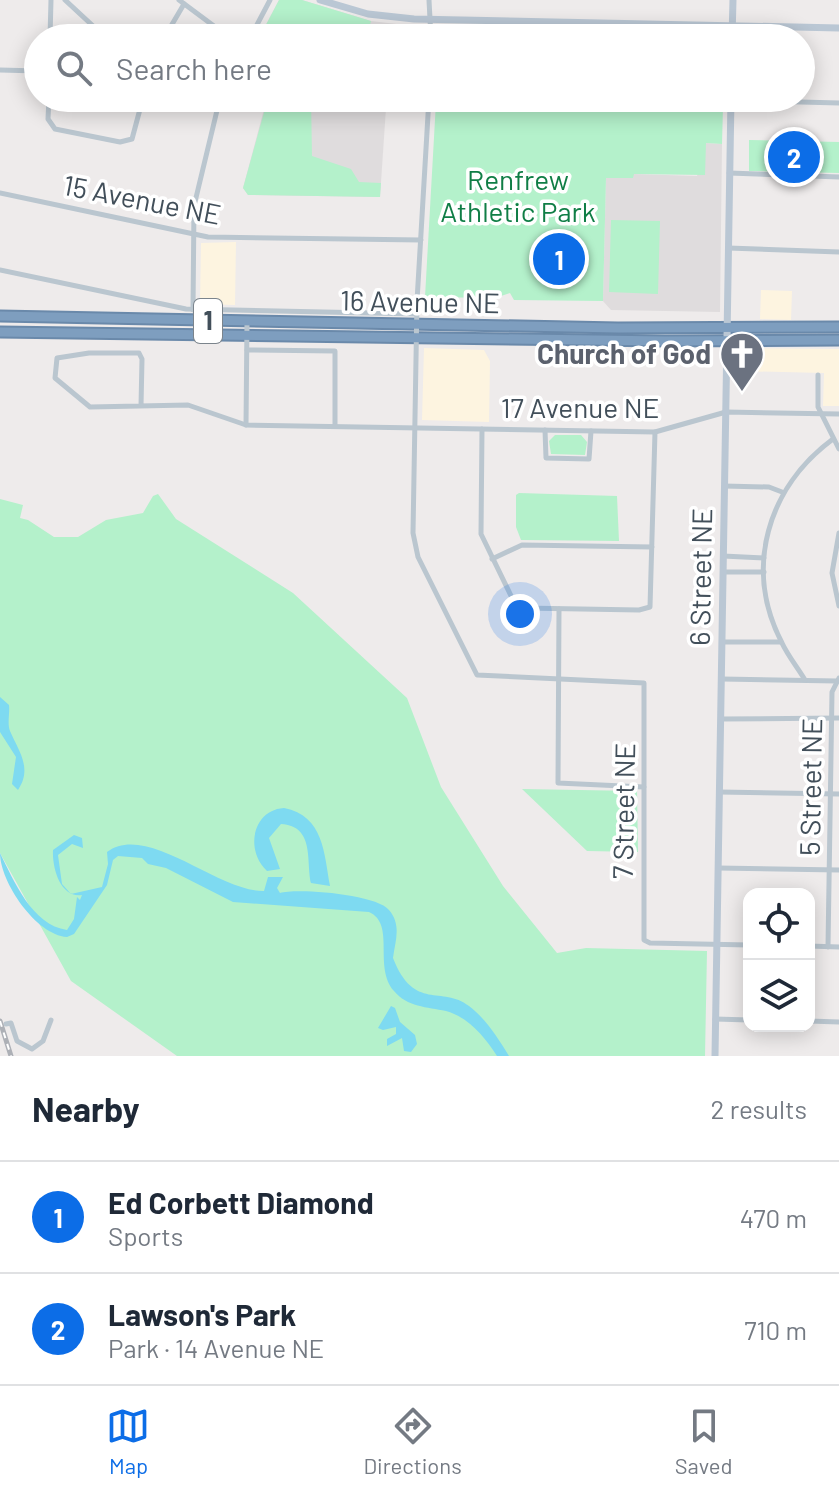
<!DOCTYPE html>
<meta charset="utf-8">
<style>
:root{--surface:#fff;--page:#f6f6f7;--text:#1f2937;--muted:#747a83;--line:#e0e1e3;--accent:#0c6de7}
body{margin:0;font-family:Barlow,sans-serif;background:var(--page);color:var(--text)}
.controls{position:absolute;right:24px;bottom:24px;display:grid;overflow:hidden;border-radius:16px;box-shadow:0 4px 20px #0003}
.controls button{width:72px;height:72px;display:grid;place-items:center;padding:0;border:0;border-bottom:2px solid var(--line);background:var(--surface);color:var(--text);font:40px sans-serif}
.you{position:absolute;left:520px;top:614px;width:28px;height:28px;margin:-20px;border:6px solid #fff;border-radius:50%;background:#1a73e8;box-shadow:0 0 0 12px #1a73e833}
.badge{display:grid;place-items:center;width:52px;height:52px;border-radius:50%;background:var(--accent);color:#fff;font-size:26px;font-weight:700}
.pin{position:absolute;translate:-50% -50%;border:4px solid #fff;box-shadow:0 2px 8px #0006}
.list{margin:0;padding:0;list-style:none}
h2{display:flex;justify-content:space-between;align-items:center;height:104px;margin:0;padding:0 32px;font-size:34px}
h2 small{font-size:26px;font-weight:400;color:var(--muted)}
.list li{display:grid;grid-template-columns:52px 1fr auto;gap:24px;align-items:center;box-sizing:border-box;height:112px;padding:0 32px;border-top:2px solid var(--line)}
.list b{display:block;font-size:30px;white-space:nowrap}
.list p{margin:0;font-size:26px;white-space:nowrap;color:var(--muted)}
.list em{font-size:26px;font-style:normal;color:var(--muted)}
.icon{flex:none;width:44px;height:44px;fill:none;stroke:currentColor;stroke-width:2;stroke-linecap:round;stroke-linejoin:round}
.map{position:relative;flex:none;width:839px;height:1056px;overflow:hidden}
.search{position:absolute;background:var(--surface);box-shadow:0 4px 20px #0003;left:24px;right:24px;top:24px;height:88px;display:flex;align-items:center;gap:20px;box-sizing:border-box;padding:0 28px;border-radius:44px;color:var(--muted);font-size:30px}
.sheet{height:328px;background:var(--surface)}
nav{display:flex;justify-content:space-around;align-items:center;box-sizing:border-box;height:112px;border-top:2px solid var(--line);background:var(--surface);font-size:22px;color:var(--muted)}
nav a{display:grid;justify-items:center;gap:4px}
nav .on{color:var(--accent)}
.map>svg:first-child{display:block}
.commercial{fill:#fdf4e0}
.education{fill:#dfdcdd}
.green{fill:#b4f1cb}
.water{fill:#7edaf1}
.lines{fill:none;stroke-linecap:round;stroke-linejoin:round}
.highway-casing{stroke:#6a89aa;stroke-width:13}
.street{stroke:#bac6cf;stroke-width:5}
.secondary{stroke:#bac7d4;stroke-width:7}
.highway{stroke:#7e9ebf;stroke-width:9}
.rail-casing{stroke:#adb0b6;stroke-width:5}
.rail{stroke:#fff;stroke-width:2;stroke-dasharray:6;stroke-linecap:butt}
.labels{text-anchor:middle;stroke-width:7;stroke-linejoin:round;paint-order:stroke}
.shield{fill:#fff;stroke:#7b848c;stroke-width:2}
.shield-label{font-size:26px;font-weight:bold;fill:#424f5a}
.park-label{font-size:28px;fill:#107e46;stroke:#fff}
.street-label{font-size:28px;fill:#424f5a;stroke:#fff}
.worship-label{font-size:28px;font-weight:bold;fill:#5b616d;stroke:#fff;text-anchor:end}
</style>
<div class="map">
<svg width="839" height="1056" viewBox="0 0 839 1056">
<rect width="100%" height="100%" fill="#eeebeb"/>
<g class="commercial">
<polygon points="236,242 235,305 200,304 201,243"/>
<polygon points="761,290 792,291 791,320 760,319"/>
<polygon points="424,348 484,350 490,361 489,422 422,420"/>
<polygon points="742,348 839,349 839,406 823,406 824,373 735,371 736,352"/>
</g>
<g class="education">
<polygon points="279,0 302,0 371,21 422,27 422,38 259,38"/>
<polygon points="267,98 378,98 386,108 380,197 248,195 243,188"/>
<polygon points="706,143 722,144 720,312 611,310 603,301 606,178 633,178 633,174 697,176"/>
</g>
<g class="green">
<polygon points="279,0 302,0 371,21 367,38 259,38"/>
<polygon points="268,98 311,98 312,156 351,169 359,182 381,183 380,197 248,195 243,188"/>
<polygon points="436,102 723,107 722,144 706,143 705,175 634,174 633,178 606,178 603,301 514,300 510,293 495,298 425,297"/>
<polygon points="749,140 839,142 839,173 749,171"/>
<polygon points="611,220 660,221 658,294 609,292"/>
<polygon points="555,435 581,435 587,442 585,455 551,454 549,441"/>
<polygon points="519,493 617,496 619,541 521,540 516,527 516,495"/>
<polygon points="158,494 176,519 293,593 407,698 441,787 503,886 557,953 586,948 707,951 705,1056 177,1056 71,981 0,853 0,499 23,505 20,518 28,520 54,537 78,537 106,520 143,513 153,496"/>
<polygon points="522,789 637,791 638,852 587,851"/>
</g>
<g class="water">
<path d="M0,697l9,8c1,8 -2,18 1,26 8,19 23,37 8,59l-6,-6 4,-27 -16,-25z"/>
<path d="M284,808c40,8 40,45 46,78l-19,-3c-5,-22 4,-57 -30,-59l-12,14 11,31 -13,2c-22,-20 -15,-61 17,-63z"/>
<path d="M74,835l8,3 1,10 -11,-4 -14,11 4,29 9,10 31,-7 6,-23 -1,-12c40,-30 111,40 157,39l4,-14h15l-6,11 3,5c17,-5 96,1 109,17 13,15 6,32 4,48 21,54 49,27 76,48 17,13 29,32 40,50h-12c-12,-19 -29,-39 -51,-45 -19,-4 -39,-4 -52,-20 -21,-24 2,-67 -25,-79l-136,-10 -67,-34 -18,-4 -6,-6 -24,-2 -5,4 -6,25 -33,49 -7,3c-31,-2 -67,-55 -67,-84 14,28 32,72 67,77l7,-11 3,-22 3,3 2,-5c-21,3 -30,-26 -29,-45z"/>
<polygon points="391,1006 395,1008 400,1022 415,1035 417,1044 411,1052 404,1051 402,1038 387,1046 387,1039 396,1034 396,1027 383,1030 378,1028"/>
</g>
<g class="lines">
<g class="highway-casing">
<g id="highway">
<polyline points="0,316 618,328 839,327"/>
<polyline points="0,332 665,341 839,340"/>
</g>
</g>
<g class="street">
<polyline points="65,0 106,38"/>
<polyline points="179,0 230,38"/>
<polyline points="429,0 431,38"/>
<polyline points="50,38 51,0"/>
<polyline points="164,38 184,4"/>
<polyline points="250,38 270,0"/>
<polyline points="602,38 602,23"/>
<polyline points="0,70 38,71"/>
<polyline points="49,98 48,119 55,129 120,142 132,139 143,98"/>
<polyline points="429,98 417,301 413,533 418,557 477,675 644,683 644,940 650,943 749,945"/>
<polyline points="638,98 839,103"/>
<polyline points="729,173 839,177"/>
<polyline points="0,193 208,237 421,240"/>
<polyline points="728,248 839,252"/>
<polyline points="0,270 186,309 417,314"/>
<polyline points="193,310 194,206 220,98"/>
<polyline points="247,350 335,351 335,425"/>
<polyline points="818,375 818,407 839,449"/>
<polyline points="141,406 142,359 139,353 89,353 57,358 55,378 90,407 188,405 246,425 655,432 726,412 839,414"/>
<polyline points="246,425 247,322"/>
<polyline points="482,429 481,534 515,604 523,608 639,610 650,607 655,432"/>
<polyline points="545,430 546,458 589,459 591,431"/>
<polyline points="724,486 769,487 782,492"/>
<polyline points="839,533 832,573 839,606"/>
<polyline points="723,556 764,558"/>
<polyline points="492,559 522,545 652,547"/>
<polyline points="723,572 764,572"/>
<polyline points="559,609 558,783 644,787"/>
<polyline points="722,642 781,642"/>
<polyline points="722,679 837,681"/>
<path d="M805,680c-7,-12 -17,-24 -23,-37 -39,-75 -14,-156 51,-204"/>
<polyline points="721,719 839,718"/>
<polyline points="719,792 839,794"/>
<polyline points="718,868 839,870"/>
<polyline points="809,946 839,947"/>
<polyline points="828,947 832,692 839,678"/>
<polyline points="715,1019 749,1020"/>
<polyline points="809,1021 839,1022"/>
<polyline points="6,1024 11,1023 17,1041 32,1049 43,1041 51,1020"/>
</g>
<g class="secondary">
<polyline points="320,0 368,14 414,19 839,28"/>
<polyline points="732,38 733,0"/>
<polyline points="715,1056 731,98"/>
</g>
<use href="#highway" class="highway"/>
<g class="rail-casing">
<polyline id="rail" points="0,1021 11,1056"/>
</g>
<use href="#rail" class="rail"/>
</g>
<defs>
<g id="church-pin" transform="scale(2.3)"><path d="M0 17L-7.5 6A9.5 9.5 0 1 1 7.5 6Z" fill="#6b7280" stroke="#fff"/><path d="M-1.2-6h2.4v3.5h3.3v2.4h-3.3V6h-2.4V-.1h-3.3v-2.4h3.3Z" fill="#fff"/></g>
</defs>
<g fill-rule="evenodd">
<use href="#church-pin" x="742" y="354"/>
</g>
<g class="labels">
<rect class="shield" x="194" y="299" width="28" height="44" rx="6"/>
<g class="shield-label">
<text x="208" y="330">1</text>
</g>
<g class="park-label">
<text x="518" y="190">Renfrew<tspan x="518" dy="32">Athletic Park</tspan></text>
</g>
<g class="street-label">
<text transform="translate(142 200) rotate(11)" y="10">15 Avenue NE</text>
<text transform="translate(420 302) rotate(1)" y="10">16 Avenue NE</text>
<text x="580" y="418">17 Avenue NE</text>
<text transform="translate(701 577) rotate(-89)" y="10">6 Street NE</text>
<text transform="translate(811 787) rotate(-89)" y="10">5 Street NE</text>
<text transform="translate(624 811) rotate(-89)" y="10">7 Street NE</text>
</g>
<g class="worship-label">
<text x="711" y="364">Church of God</text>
</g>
</g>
</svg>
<div class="controls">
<button><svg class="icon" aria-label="locate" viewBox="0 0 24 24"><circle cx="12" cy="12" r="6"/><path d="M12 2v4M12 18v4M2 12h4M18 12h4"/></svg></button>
<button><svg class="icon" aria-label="layers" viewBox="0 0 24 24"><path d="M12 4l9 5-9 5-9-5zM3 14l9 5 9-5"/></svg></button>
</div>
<div class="you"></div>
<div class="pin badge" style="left:559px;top:259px">1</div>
<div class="pin badge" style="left:794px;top:157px">2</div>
<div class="search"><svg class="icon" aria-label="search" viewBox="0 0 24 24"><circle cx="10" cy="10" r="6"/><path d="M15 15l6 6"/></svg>Search here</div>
</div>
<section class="sheet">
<h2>Nearby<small>2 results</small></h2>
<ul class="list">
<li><span class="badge">1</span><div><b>Ed Corbett Diamond</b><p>Sports</p></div><em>470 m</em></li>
<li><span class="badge">2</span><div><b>Lawson's Park</b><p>Park · 14 Avenue NE</p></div><em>710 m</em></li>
</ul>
</section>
<nav>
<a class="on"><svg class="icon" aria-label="map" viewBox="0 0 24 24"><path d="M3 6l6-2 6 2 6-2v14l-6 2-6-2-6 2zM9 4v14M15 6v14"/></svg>Map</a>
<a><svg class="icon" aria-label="directions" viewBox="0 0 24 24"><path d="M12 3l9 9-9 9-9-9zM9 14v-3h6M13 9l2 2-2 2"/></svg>Directions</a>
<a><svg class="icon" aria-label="saved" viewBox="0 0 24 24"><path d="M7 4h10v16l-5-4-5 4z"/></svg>Saved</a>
</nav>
